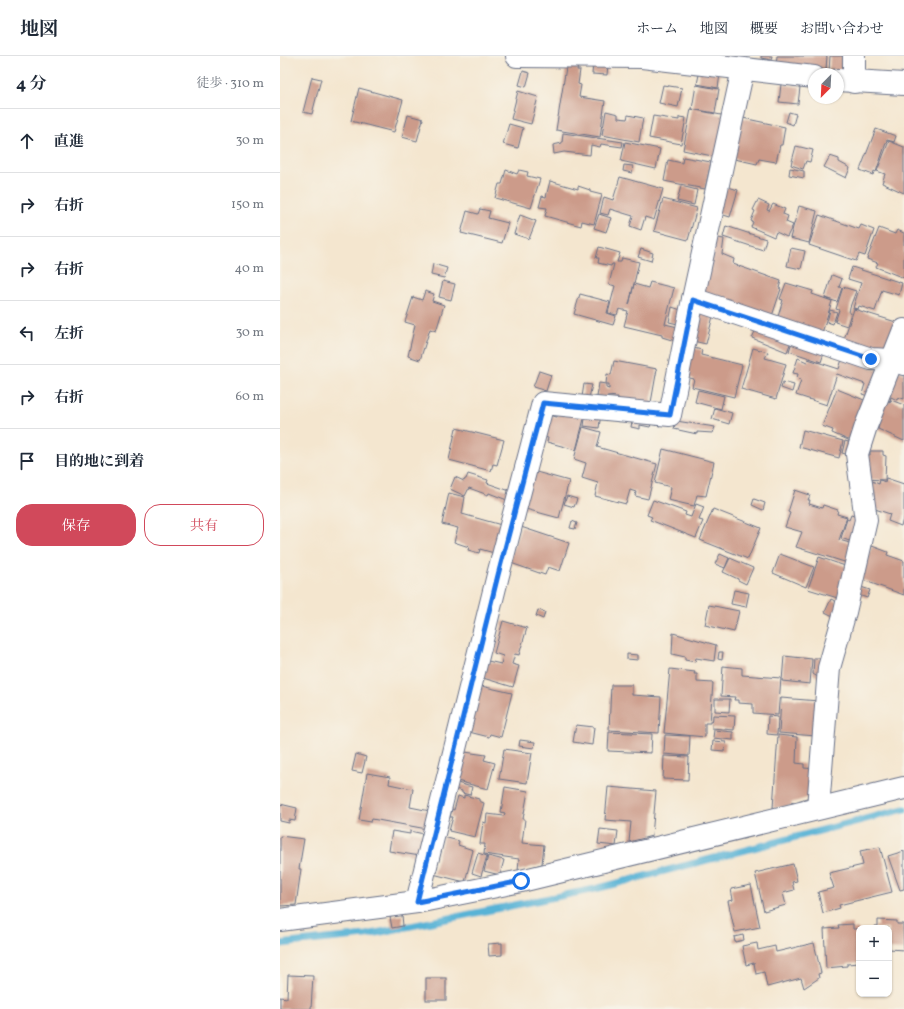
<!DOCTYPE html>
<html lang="ja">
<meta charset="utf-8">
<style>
:root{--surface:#fff;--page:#f6f6f7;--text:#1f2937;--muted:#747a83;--line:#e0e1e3;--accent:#d1495b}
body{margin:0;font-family:Vollkorn,"Noto Serif JP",serif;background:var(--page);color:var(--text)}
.controls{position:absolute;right:12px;bottom:12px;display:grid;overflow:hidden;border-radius:8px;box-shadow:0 1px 3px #0004}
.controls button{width:36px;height:36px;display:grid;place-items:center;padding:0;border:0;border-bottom:1px solid var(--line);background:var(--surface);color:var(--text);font:20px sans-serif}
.compass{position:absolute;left:528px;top:12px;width:36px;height:36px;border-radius:50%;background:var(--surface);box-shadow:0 1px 3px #0004;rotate:204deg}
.stop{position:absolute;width:12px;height:12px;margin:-9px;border:3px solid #1a73e8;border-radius:50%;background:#fff}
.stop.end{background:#1a73e8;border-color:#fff;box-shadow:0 1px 4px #0008}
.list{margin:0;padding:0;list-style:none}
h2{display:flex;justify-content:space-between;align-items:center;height:52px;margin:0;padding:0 16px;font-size:17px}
h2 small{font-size:13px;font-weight:400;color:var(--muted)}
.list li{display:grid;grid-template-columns:26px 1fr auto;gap:12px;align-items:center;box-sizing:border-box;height:64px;padding:0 16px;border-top:1px solid var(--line)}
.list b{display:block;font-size:15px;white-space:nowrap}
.list em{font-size:13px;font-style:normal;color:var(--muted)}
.actions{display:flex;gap:8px;padding:12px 16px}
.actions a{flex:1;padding:9px 0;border:1px solid var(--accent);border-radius:16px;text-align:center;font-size:14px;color:var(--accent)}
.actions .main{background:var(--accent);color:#fff}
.icon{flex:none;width:22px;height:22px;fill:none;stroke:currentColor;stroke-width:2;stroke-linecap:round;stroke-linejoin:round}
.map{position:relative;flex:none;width:624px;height:953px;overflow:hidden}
header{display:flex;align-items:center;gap:24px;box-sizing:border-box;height:56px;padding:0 20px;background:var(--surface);border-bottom:1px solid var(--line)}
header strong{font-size:19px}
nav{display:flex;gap:22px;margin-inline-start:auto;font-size:14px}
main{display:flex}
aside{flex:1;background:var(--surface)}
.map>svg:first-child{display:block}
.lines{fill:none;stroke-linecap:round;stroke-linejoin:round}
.stream{stroke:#59b3d6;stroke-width:7}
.building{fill:#cc9b8a}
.minor-casing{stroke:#676f86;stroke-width:24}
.minor{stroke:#fff;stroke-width:22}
.route{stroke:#1a73e8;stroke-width:5}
</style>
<header>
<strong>地図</strong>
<nav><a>ホーム</a><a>地図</a><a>概要</a><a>お問い合わせ</a></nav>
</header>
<main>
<aside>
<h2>4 分<small>徒歩 · 310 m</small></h2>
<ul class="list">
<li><svg class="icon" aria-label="ahead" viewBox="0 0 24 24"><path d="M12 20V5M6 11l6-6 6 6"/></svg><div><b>直進</b></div><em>30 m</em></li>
<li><svg class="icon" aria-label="right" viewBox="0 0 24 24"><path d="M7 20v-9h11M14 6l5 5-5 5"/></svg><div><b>右折</b></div><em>150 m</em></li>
<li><svg class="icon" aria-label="right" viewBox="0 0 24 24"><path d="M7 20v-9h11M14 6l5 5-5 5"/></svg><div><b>右折</b></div><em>40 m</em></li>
<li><svg class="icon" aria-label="left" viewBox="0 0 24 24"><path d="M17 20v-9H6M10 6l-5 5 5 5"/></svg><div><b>左折</b></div><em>30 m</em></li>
<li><svg class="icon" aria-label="right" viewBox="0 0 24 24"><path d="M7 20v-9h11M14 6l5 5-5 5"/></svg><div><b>右折</b></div><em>60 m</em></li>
<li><svg class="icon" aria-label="arrive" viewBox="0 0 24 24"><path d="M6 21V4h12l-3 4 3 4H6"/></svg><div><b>目的地に到着</b></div></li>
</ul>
<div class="actions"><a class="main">保存</a><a>共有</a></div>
</aside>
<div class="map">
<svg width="624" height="953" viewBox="0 0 624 953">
<rect width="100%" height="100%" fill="#f7f3e8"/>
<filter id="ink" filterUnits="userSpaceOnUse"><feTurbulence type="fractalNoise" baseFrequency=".025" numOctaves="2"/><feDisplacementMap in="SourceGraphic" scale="8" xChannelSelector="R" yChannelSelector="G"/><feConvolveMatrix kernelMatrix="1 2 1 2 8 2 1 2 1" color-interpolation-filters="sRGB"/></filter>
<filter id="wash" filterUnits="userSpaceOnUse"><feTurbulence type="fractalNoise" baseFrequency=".012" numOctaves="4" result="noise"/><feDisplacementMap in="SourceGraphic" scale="16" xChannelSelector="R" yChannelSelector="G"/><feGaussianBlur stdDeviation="0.9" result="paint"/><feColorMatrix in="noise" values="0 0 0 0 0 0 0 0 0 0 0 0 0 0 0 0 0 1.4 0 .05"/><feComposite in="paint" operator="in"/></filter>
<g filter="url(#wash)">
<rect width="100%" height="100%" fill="#f4e6cf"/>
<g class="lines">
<polyline class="stream" points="0,888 86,879 315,833 624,753"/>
</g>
<g id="blocks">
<g class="building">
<polygon points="481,0 492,0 491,4 481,2"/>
<polygon points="497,0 547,0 546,14 496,9"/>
<polygon points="550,0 569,0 567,17 549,15"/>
<polygon points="287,5 299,7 297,14 300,14 298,28 301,29 299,41 325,45 320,81 276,74"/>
<polygon points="313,8 328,8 327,19 312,18"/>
<polygon points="420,14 440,18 438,32 417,28"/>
<polygon points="243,15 250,17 246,31 239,29"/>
<polygon points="32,21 41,23 32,58 23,56"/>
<polygon points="501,28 520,31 518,48 499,46"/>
<polygon points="383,29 402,32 398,51 379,47"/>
<polygon points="416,29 439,33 435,57 412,53"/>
<polygon points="79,32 123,44 114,76 71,65"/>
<polygon points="238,35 258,41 251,68 231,63"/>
<polygon points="411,53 446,60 437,101 403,94"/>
<polygon points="326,55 338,58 338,62 347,63 348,59 363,62 359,86 322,79"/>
<polygon points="509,56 516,58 513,69 506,66"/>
<polygon points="128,59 143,63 137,85 122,81"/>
<polygon points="373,60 399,64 399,61 406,62 401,88 369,82"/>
<polygon points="458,61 505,71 502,89 500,89 496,106 479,103 477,108 450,102"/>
<polygon points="229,68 243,72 238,92 223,88"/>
<polygon points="596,73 616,80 614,86 607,84 596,116 594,115 593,119 580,114"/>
<polygon points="283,77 343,86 342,91 321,88 320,91 311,89 310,99 284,96 274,98 273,89 282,87"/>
<polygon points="609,85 624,91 624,137 602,127 605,118 597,115"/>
<polygon points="345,86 380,93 376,113 341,105"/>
<polygon points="516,90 533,94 530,106 526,105 523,113 511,109"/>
<polygon points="550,100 559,103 559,106 570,112 566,122 544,111"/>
<polygon points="403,101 431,106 425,133 384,125 388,104 402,107"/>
<polygon points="344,109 353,110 352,117 343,115"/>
<polygon points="510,112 524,115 524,122 509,119"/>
<polygon points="226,114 237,118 239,114 248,116 247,120 260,123 251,152 215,142 219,128 222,128"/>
<polygon points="340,121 383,133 374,164 365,161 361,174 350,170 353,160 330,153 328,159 320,157 324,141 333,144"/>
<polygon points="270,125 298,133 298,130 310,134 310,136 322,139 314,168 302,165 301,170 265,160 267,152 259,151 262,140 266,141"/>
<polygon points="401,130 417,134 414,149 397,145"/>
<polygon points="445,130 458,134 450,161 437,157"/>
<polygon points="383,143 417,152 408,184 374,175"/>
<polygon points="478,144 489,149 487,154 489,155 493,148 505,153 503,158 508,160 506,166 513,169 507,181 496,176 494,181 471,171 473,166 471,165 475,155 473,154"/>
<polygon points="519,150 537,155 529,187 510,182"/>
<polygon points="200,153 210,155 208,162 228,167 222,187 181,177 187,155 198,158"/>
<polygon points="319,158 331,162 326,176 314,172"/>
<polygon points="240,159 256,165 249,183 234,178"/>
<polygon points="539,159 579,173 581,169 594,174 585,200 579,198 576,205 529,189"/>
<polygon points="446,170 486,183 483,194 443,181"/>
<polygon points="599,172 615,178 617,174 624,177 624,222 596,211 598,207 587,203"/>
<polygon points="432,181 444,183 442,198 454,203 453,208 501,225 499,232 501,233 491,263 423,236"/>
<polygon points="319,191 340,197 337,206 341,206 342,202 359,206 349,249 354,228 368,232 370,226 394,232 385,268 398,271 395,285 382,281 382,279 344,270 348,255 339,253 337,259 328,257 335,230 329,228 334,208 332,208 331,210 318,207 319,202 316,202"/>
<polygon points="511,192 525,195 521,213 507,210"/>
<polygon points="361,193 373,197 371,205 358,201"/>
<polygon points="153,208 167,212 164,222 151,219"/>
<polygon points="572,211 622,227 619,239 602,234 595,255 579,250 578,253 573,252 581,227 568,223"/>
<polygon points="552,219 562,223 559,231 562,232 557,246 545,242"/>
<polygon points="163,225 175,228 171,244 159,241"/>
<polygon points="506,227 533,235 532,238 552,245 542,277 497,264 503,244 500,243"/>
<polygon points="563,231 576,235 570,251 569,257 571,257 567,270 555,266 559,254 556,253"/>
<polygon points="145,235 154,238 152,245 164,249 156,275 150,273 140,304 128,300 135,269 125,266 133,241 142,244"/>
<polygon points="300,238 330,246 327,257 336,260 333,269 294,258"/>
<polygon points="392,251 401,254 398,268 389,266"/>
<polygon points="417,252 434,256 426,288 409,284"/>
<polygon points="574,253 616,266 605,301 564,283"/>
<polygon points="550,254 557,256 553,268 547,266"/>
<polygon points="477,271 512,283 507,296 472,282"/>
<polygon points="513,283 545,294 541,306 509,295"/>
<polygon points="409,291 422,294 421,299 462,309 454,341 412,331 414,323 402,320"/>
<polygon points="473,292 488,296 485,302 506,308 496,343 461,333"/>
<polygon points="563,300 600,315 591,341 582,338 585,328 557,318 547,349 516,339 521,324 517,322 518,318 513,317 518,302 527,306 528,303 559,313"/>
<polygon points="334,305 377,313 370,352 337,348 338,341 327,340 327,342 317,341 319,327 326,328 326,332 329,333 329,328 326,328 327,318 331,319"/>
<polygon points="614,313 624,317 624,343 618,341 617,344 611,341 610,345 602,342"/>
<polygon points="259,315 271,319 266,335 253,331"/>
<polygon points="503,326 514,329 512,336 501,332"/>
<polygon points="304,328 312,329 309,342 302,341"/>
<polygon points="557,333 589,346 573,386 552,377 553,374 542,370"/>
<polygon points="418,334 444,340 441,353 415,346"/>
<polygon points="601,342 610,346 611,344 624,349 624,385 598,373 599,369 594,366"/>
<polygon points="435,352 452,357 449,368 432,363"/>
<polygon points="278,355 305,359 296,394 267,386 268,382 257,379 263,358 277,361"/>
<polygon points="306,355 321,357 319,372 304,370"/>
<polygon points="353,361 381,364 380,370 371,368 370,371 360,369 360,373 351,371"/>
<polygon points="396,365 435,371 433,377 417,376 417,378 394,373"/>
<polygon points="303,371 321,376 317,391 377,408 368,443 355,440 356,436 350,434 346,448 315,440 318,427 302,422 306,407 294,403"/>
<polygon points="176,372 224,384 217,409 213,408 211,415 169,404"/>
<polygon points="523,374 563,385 559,402 519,391"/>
<polygon points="565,385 575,388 572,400 562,397"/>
<polygon points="383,393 434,406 426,440 417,439 414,450 388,444 391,431 375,427"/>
<polygon points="590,395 603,395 603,399 606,400 605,424 584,423 587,399 590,399"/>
<polygon points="249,414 289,425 279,462 238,451"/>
<polygon points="188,418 208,424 207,427 230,435 227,444 209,437 208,439 189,432 185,440 170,433 175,421 184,425 185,423 186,423"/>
<polygon points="606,422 624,428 624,463 623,463 621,470 608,465 610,458 589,451 588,438 592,425 599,428 600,424 605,426"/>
<polygon points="515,434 530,439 528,444 530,444 529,448 542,452 543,449 558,454 557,458 567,461 559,484 577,489 571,508 516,491 522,476 505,471 510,457 508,456"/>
<polygon points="169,437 185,441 182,458 225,470 214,497 200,493 199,497 188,494 189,491 174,486 178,472 162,468"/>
<polygon points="287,440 297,443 294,451 284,448"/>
<polygon points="474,443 485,447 483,454 472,449"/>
<polygon points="373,444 406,456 405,459 411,461 416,448 424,451 419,464 423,465 416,482 370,464 372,461 367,459"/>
<polygon points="433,453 481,472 468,503 420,484"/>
<polygon points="571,459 580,462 578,488 561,482 567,463 569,464"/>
<polygon points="292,465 297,467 295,473 290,472"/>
<polygon points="241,471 289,487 280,515 268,511 265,519 228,506"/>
<polygon points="592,490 608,496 607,499 624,505 624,539 580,523"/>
<polygon points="440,498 449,502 445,512 435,508"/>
<polygon points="500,498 534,511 526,531 493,517"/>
<polygon points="539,501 571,512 561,543 528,533"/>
<polygon points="450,502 473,512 466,528 458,524 458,523 443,516"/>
<polygon points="578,530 590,534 587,542 576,538"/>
<polygon points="454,534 469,537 466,551 451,548"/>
<polygon points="551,543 561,548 555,561 545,556"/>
<polygon points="429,549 459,555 454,576 425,569"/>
<polygon points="258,554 265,556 263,563 256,560"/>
<polygon points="223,565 247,572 239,599 235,598 232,608 239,610 233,631 203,622 208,605 221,608 223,600 214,597"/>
<polygon points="393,577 436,589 434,605 416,602 415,606 405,604 405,601 392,598"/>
<polygon points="439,596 443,596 442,604 438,603"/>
<polygon points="347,598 358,599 358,604 347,603"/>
<polygon points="504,600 532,603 530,628 502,625"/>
<polygon points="534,602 543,602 542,624 533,618"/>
<polygon points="443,610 462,612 462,619 501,622 498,659 473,657 473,648 458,647 458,644 454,644 455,641 441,640"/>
<polygon points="390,613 415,616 414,618 417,618 417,626 433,627 430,667 425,667 425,681 384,677"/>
<polygon points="331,629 352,629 352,639 381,641 379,677 329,674"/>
<polygon points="201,630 232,637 221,681 210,678 209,681 189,676"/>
<polygon points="501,642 539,645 536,680 499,677"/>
<polygon points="435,643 450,643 449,656 435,655"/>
<polygon points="433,659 455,660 454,674 432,672"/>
<polygon points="488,660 498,661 497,679 487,678"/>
<polygon points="296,669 314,671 312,689 293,686"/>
<polygon points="434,674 453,676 453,684 433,682"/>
<polygon points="329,676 372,678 371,697 328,695"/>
<polygon points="385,679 410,680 409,700 384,698"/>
<polygon points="498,679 517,681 516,707 524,708 524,712 535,713 533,740 511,747 512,750 493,752"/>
<polygon points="240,684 255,686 254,692 239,690"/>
<polygon points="433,685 446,686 445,695 432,694"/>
<polygon points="224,693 252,697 247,727 219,723"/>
<polygon points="185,696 206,699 204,704 215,707 208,733 177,725"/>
<polygon points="76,698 86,701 82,717 72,715"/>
<polygon points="384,700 409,701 408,724 383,723"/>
<polygon points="87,717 110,721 109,728 133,733 130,751 150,755 147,773 92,763 91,766 79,764"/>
<polygon points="177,727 192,731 190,739 182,737 182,735 175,733"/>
<polygon points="225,731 248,735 243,763 245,763 242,787 264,789 262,808 238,815 239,803 204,798 205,788 200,788 203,766 206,767 207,758 224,760 225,757 221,756"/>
<polygon points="328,731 376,735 372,780 349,786 351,766 325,764"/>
<polygon points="184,739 199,743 199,745 204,747 195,781 169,775 173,761 170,761 172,753 174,754 178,740 184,742"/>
<polygon points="0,748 17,752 15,765 9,764 9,767 0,765"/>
<polygon points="320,773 338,775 336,790 318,788"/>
<polygon points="112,775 130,778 130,775 144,778 140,800 109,795"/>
<polygon points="0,780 24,783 19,813 21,813 16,849 0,850"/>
<polygon points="163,781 179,785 178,789 193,794 185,826 153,818"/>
<polygon points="600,791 612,836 559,849 560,852 543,857 538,836 554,832 549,817 583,809 580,795"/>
<polygon points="624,795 624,833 620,834 608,800"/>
<polygon points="198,797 207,800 201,820 192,817"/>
<polygon points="208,800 224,804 220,819 204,815"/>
<polygon points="513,808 517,825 512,826 514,834 503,837 506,849 484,855 475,817"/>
<polygon points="471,829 480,871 455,876 448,845 453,844 451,833"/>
<polygon points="122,859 123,870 112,872 110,861"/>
<polygon points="598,864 617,865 617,868 623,868 624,894 609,893 609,872 595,872 595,870 598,870"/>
<polygon points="573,868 573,873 579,873 579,907 567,908 567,910 546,912 544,873 559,872 558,869"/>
<polygon points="463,879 464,884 455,886 454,881"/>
<polygon points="222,887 222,899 209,900 208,888"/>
<polygon points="477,887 478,894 495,890 496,896 534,887 541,917 538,918 539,922 524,932 521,922 487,931 484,916 476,918 474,907 466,909 462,890"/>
<polygon points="8,919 33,920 31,953 0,953 0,941 7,942"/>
<rect x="146" y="922" width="20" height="22"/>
</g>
</g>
</g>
<g filter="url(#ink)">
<use href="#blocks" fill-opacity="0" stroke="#676f86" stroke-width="1"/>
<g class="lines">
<g class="minor-casing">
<g id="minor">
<polyline points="237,0 362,1 534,21"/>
<polyline points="558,24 624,28"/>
<polyline points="574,26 574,0"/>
<polyline points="413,243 591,303 612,304 624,308"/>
<polyline points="538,752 549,612 565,556 586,464 577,398 586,370 624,274"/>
<polyline points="137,846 218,519 263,347 390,359 413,243 463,13"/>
<polyline points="0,864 137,846 241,825 624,732"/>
</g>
</g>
<use href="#minor" class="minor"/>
</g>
</g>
<g class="lines" filter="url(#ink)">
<polyline class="route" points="241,825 137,846 218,519 263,347 390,359 413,244 591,303"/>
</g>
</svg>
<div class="controls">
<button>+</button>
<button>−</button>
</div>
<svg class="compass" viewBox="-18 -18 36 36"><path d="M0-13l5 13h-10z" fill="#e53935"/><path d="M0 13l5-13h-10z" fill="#747a83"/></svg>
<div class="stop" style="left:241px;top:825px"></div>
<div class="stop end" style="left:591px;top:303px"></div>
</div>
</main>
